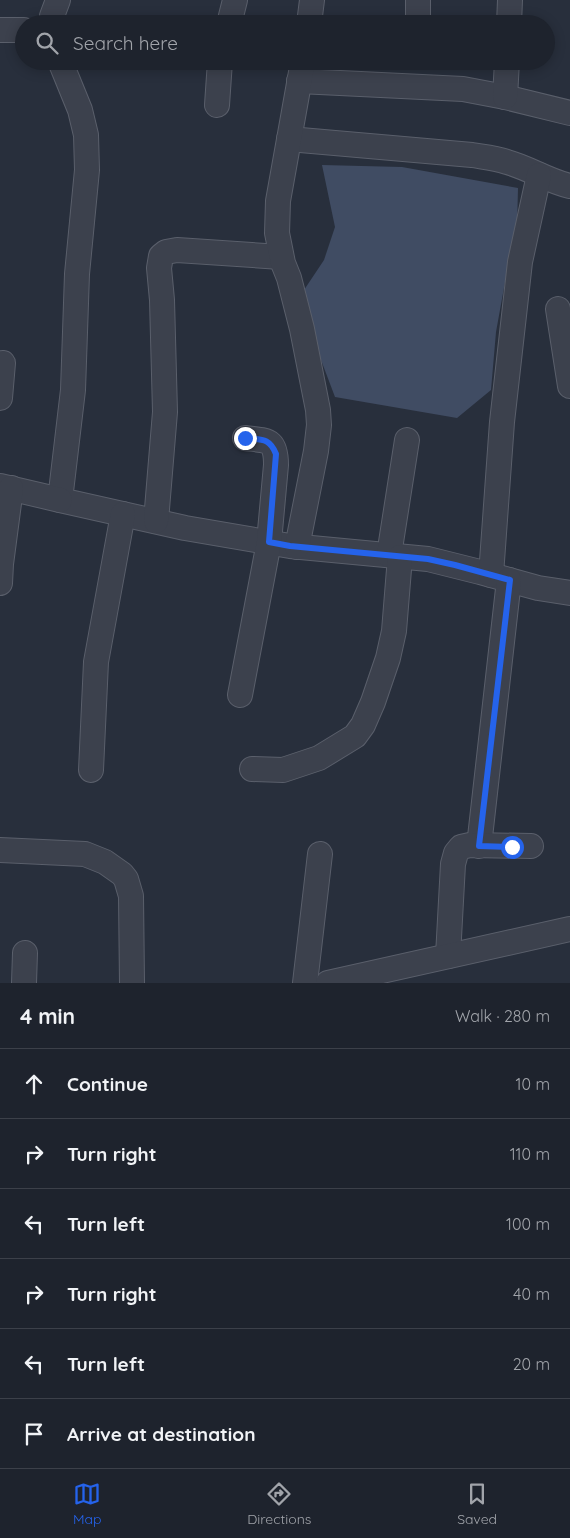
<!DOCTYPE html>
<meta charset="utf-8">
<style>
:root{--surface:#1e232d;--page:#262b35;--text:#f1f3f6;--muted:#a1a4aa;--line:#3c4049;--accent:#2563eb}
body{margin:0;font-family:Quicksand,sans-serif;background:var(--page);color:var(--text)}
.stop{position:absolute;width:15px;height:15px;margin:-11px;border:4px solid #2563eb;border-radius:50%;background:#fff}
.stop.end{background:#2563eb;border-color:#fff;box-shadow:0 1px 5px #0008}
.list{margin:0;padding:0;list-style:none}
h2{display:flex;justify-content:space-between;align-items:center;height:65px;margin:0;padding:0 20px;font-size:21px}
h2 small{font-size:16px;font-weight:400;color:var(--muted)}
.list li{display:grid;grid-template-columns:32px 1fr auto;gap:15px;align-items:center;box-sizing:border-box;height:70px;padding:0 20px;border-top:1px solid var(--line)}
.list b{display:block;font-size:19px;white-space:nowrap}
.list em{font-size:16px;font-style:normal;color:var(--muted)}
.icon{flex:none;width:28px;height:28px;fill:none;stroke:currentColor;stroke-width:2;stroke-linecap:round;stroke-linejoin:round}
.map{position:relative;flex:none;width:570px;height:983px;overflow:hidden}
.search{position:absolute;background:var(--surface);box-shadow:0 2px 12px #0003;left:15px;right:15px;top:15px;height:55px;display:flex;align-items:center;gap:12px;box-sizing:border-box;padding:0 18px;border-radius:28px;color:var(--muted);font-size:19px}
.sheet{height:485px;background:var(--surface)}
nav{display:flex;justify-content:space-around;align-items:center;box-sizing:border-box;height:70px;border-top:1px solid var(--line);background:var(--surface);font-size:14px;color:var(--muted)}
nav a{display:grid;justify-items:center;gap:2px}
nav .on{color:var(--accent)}
.map>svg:first-child{display:block}
.water{fill:#404c63}
.lines{fill:none;stroke-linecap:round;stroke-linejoin:round}
.minor-casing{stroke:#5a5f6b;stroke-width:26}
.minor{stroke:#3c414d;stroke-width:24}
.route{stroke:#2563eb;stroke-width:6}
</style>
<div class="map">
<svg width="570" height="983" viewBox="0 0 570 983">
<rect width="100%" height="100%" fill="#282f3c"/>
<polygon class="water" points="322,165 402,167 518,188 517,228 507,271 496,332 491,390 457,418 335,397 298,299 324,260 335,227"/>
<g class="lines">
<g class="minor-casing">
<g id="minor">
<polyline points="52,24 52,16 58,0"/>
<polyline points="229,24 235,0"/>
<polyline points="309,24 312,0"/>
<polyline points="418,24 418,0"/>
<polyline points="509,24 510,0"/>
<polyline points="0,30 24,30"/>
<polyline points="60,61 80,110 86,135 87,170 77,274 73,390 60,500 185,528 290,546 428,559 480,572 538,588 570,593"/>
<polyline points="299,81 463,89 505,97 570,113"/>
<polyline points="505,97 507,61"/>
<polyline points="217,105 220,61"/>
<path d="M289,139l183,16c12,2 24,3 35,7 22,6 41,19 63,24"/>
<polyline points="558,309 570,386"/>
<polyline points="0,398 3,363"/>
<polyline points="0,486 60,500"/>
<polyline points="156,521 165,412 162,300 159,268 161,256 166,252 177,250 281,257"/>
<polyline points="297,547 316,451 319,425 318,410 302,329 289,278 283,263 277,233 278,201 303,61"/>
<polyline points="389,555 407,440"/>
<polyline points="491,575 502,422 520,262 539,175"/>
<polyline points="0,583 1,564 11,488"/>
<path d="M240,695l29,-153 7,-77c0,-27 -9,-24 -31,-27"/>
<polyline points="252,769 283,770 319,758 355,736 363,725 373,702 388,658 394,631 400,557"/>
<polyline points="91,770 96,662 123,514"/>
<polyline points="479,846 509,580"/>
<polyline points="0,850 85,854 105,862 122,874 126,879 131,896 132,983"/>
<polyline points="448,956 453,864 456,853 461,847 470,845 531,846"/>
<polyline points="24,983 25,953"/>
<polyline points="305,983 320,854"/>
<polyline points="328,983 570,929"/>
</g>
</g>
<use href="#minor" class="minor"/>
</g>
<g class="lines">
<path class="route" d="M245,438c16,2 24,-1 31,16l-7,88 21,4 138,13 27,6 55,15 -31,266 33,1"/>
</g>
</svg>
<div class="stop" style="left:512px;top:847px"></div>
<div class="stop end" style="left:245px;top:438px"></div>
<div class="search"><svg class="icon" aria-label="search" viewBox="0 0 24 24"><circle cx="10" cy="10" r="6"/><path d="M15 15l6 6"/></svg>Search here</div>
</div>
<section class="sheet">
<h2>4 min<small>Walk · 280 m</small></h2>
<ul class="list">
<li><svg class="icon" aria-label="ahead" viewBox="0 0 24 24"><path d="M12 20V5M6 11l6-6 6 6"/></svg><div><b>Continue</b></div><em>10 m</em></li>
<li><svg class="icon" aria-label="right" viewBox="0 0 24 24"><path d="M7 20v-9h11M14 6l5 5-5 5"/></svg><div><b>Turn right</b></div><em>110 m</em></li>
<li><svg class="icon" aria-label="left" viewBox="0 0 24 24"><path d="M17 20v-9H6M10 6l-5 5 5 5"/></svg><div><b>Turn left</b></div><em>100 m</em></li>
<li><svg class="icon" aria-label="right" viewBox="0 0 24 24"><path d="M7 20v-9h11M14 6l5 5-5 5"/></svg><div><b>Turn right</b></div><em>40 m</em></li>
<li><svg class="icon" aria-label="left" viewBox="0 0 24 24"><path d="M17 20v-9H6M10 6l-5 5 5 5"/></svg><div><b>Turn left</b></div><em>20 m</em></li>
<li><svg class="icon" aria-label="arrive" viewBox="0 0 24 24"><path d="M6 21V4h12l-3 4 3 4H6"/></svg><div><b>Arrive at destination</b></div></li>
</ul>
</section>
<nav>
<a class="on"><svg class="icon" aria-label="map" viewBox="0 0 24 24"><path d="M3 6l6-2 6 2 6-2v14l-6 2-6-2-6 2zM9 4v14M15 6v14"/></svg>Map</a>
<a><svg class="icon" aria-label="directions" viewBox="0 0 24 24"><path d="M12 3l9 9-9 9-9-9zM9 14v-3h6M13 9l2 2-2 2"/></svg>Directions</a>
<a><svg class="icon" aria-label="saved" viewBox="0 0 24 24"><path d="M7 4h10v16l-5-4-5 4z"/></svg>Saved</a>
</nav>
